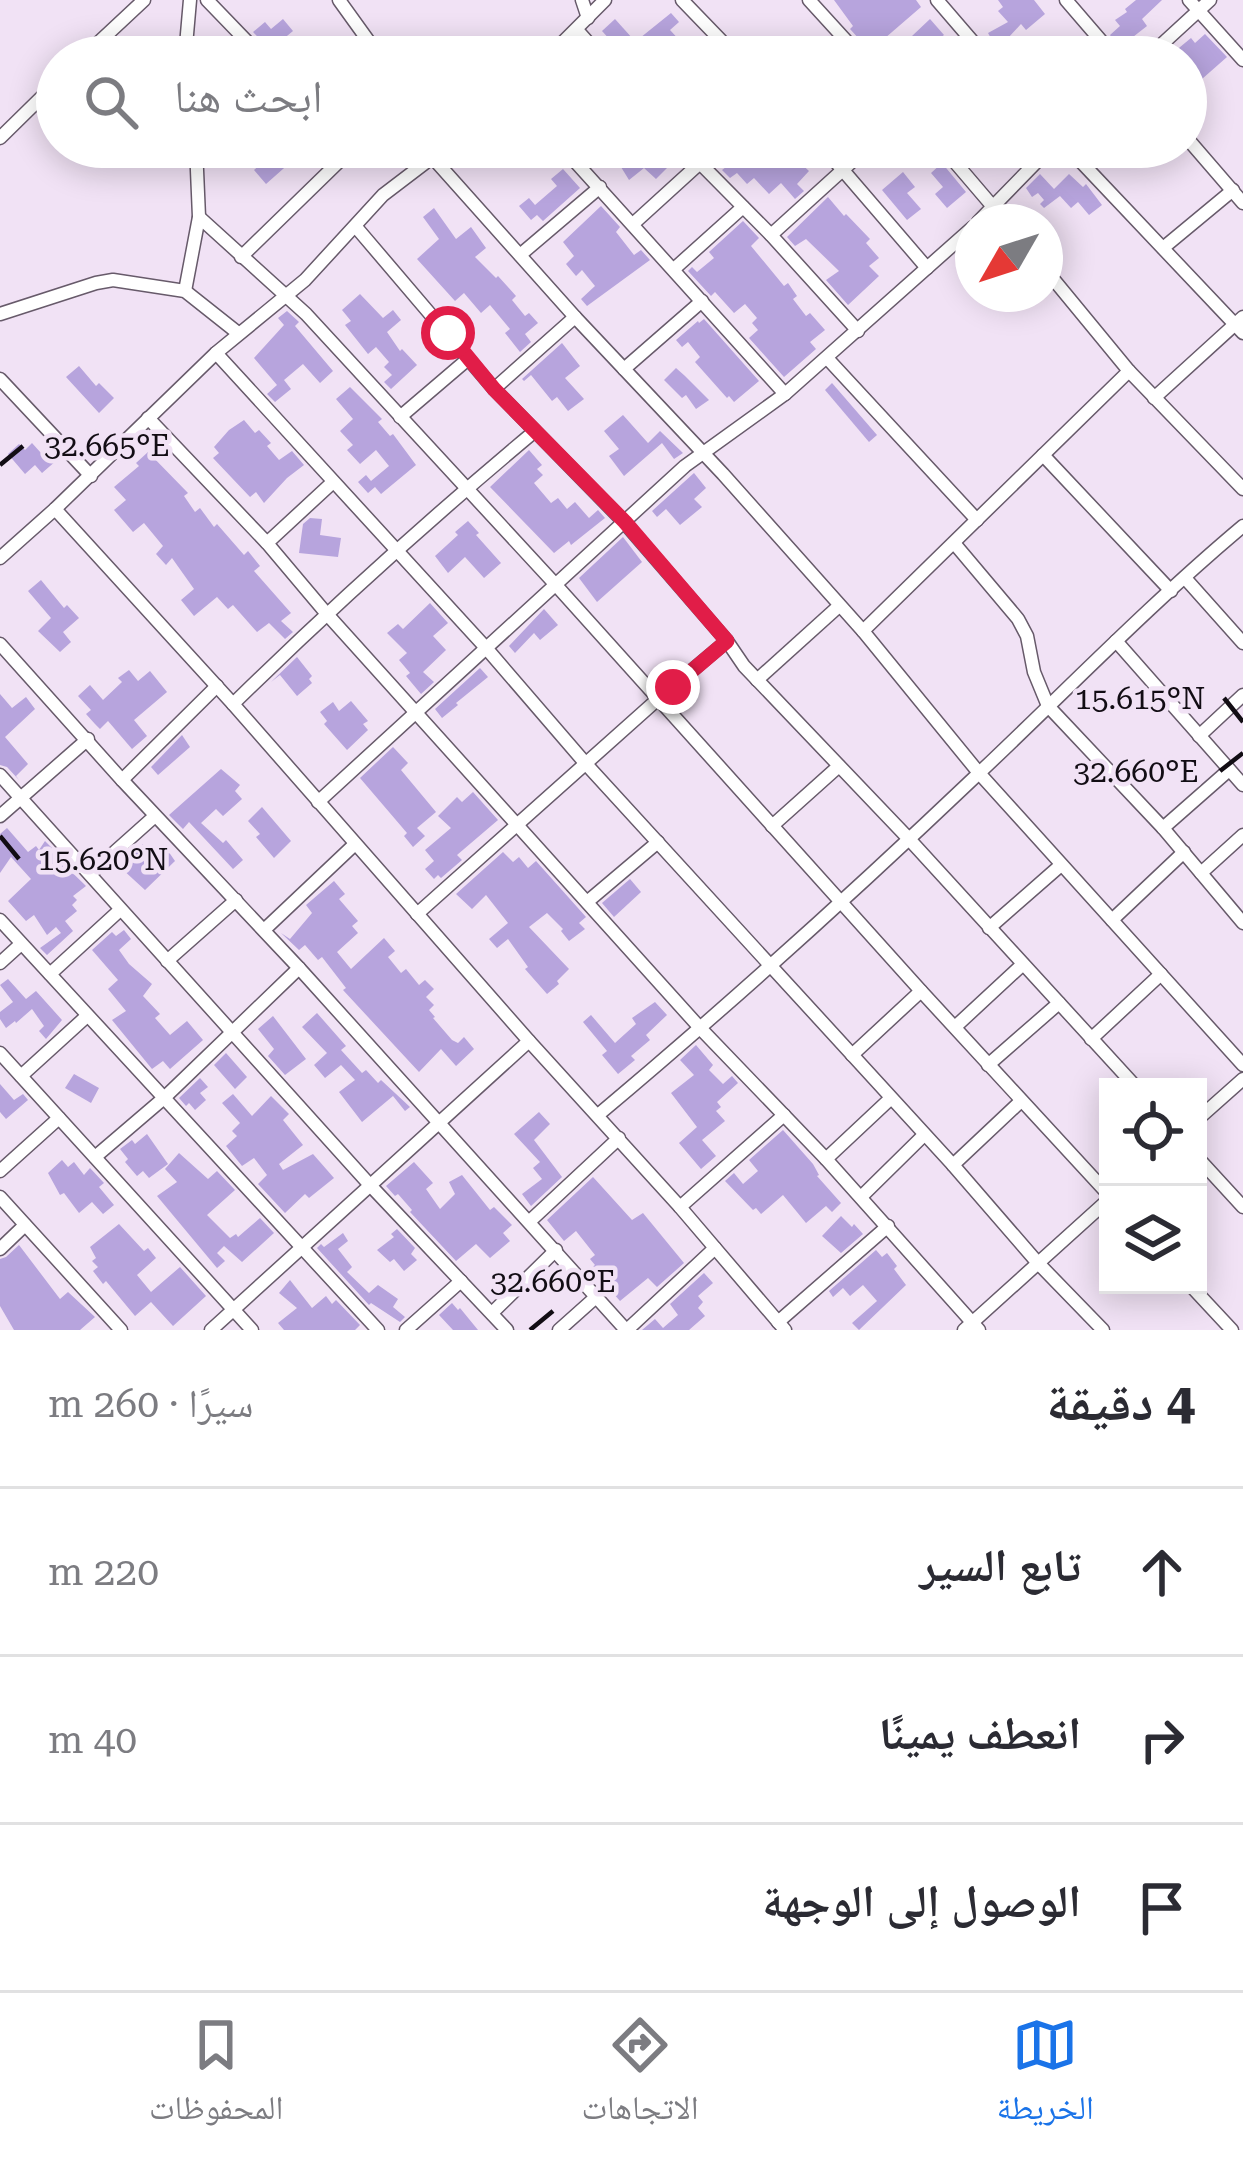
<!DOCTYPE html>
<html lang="ar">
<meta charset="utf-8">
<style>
:root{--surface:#fff;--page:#f2f2f3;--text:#2b2b33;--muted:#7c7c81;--line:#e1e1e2;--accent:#1a73e8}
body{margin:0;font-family:"Roboto Serif","Noto Naskh Arabic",serif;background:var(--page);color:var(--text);direction:rtl}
.controls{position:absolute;right:36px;bottom:36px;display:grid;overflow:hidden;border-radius:0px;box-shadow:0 6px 30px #0003}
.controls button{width:108px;height:108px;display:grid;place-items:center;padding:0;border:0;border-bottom:3px solid var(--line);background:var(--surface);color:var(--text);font:60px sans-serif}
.compass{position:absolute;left:955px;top:204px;width:108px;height:108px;border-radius:50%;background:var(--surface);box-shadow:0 6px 30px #0003;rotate:231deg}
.stop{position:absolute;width:36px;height:36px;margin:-27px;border:9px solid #e11d48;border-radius:50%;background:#fff}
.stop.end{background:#e11d48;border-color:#fff;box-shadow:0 3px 12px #0008}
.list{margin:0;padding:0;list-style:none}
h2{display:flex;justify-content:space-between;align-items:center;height:156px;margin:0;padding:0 48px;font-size:51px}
h2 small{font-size:39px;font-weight:400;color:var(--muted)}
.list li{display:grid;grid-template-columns:78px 1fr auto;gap:36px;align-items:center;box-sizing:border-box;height:168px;padding:0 48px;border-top:3px solid var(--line)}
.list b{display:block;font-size:45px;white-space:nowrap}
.list em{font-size:39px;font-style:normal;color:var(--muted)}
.icon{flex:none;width:66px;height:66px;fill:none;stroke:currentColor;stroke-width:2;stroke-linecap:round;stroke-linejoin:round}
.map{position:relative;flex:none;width:1243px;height:1330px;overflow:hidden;direction:ltr}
.search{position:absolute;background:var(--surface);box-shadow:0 6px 30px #0003;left:36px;right:36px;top:36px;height:132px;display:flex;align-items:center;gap:30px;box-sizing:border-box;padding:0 42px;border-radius:66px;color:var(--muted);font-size:45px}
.sheet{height:660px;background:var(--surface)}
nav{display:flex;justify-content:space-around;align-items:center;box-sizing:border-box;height:168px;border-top:3px solid var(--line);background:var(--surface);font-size:33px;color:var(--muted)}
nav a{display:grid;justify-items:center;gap:6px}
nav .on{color:var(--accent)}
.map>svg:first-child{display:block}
.building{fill:#b7a4dd}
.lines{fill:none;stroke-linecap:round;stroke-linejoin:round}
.minor-casing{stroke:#675a6a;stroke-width:15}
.minor{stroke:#fff;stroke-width:12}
.route{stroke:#e11d48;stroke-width:15}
.ticks{fill:none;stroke:#120d14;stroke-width:4.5}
.ticks-label{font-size:30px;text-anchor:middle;fill:#120d14;stroke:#f1e2f5;stroke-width:9;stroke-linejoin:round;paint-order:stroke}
</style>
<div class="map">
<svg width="1243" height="1330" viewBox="0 0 1243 1330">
<rect width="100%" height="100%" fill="#f1e2f5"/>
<g class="building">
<polygon points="834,0 916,0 921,7 870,51 850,29 853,26"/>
<polygon points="998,0 1034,0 1045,14 1026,30 1021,24 1008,38 1022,57 996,57 998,51 988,33 1008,22 998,11 1003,7"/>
<polygon points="1136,0 1162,0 1142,19 1147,26 1124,44 1135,57 1125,57 1110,35 1120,26 1115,20 1127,12 1125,9"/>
<polygon points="671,13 679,22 670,30 683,44 689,39 709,57 648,57 635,42"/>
<polygon points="283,19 293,31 270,50 253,32 265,22 271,29"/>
<polygon points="615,19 633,39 620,51 602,31"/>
<polygon points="930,19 944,35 940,38 951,50 943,57 903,57 917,43 912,36"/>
<polygon points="1205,34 1227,57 1202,79 1186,57 1168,57 1191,38 1195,43"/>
<polygon points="275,147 279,147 292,161 266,184 254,170 269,157 267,154"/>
<polygon points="653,147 666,147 677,158 656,179 644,168 629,180 621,167 633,156 638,161"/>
<polygon points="708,147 805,147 794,157 809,171 797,184 804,191 795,199 781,183 769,194 754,178 747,184 737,173 730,178 722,170 726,167"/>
<polygon points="942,163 966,192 947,208 935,194 943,187 931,173"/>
<polygon points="563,169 580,188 543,221 537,215 531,220 519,206 529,198 535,205 557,186 551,179"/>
<polygon points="903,172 915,187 907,193 921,209 907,220 882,190"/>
<polygon points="1040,174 1054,189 1069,174 1083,187 1086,184 1102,205 1089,215 1078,202 1071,208 1060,196 1044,208 1040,204 1044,200 1038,193 1032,197 1026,188"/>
<polygon points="828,197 844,216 846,214 870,239 866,243 879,258 869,266 879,276 848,305 826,280 839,271 806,239 795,246 787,237"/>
<polygon points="601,206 620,227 616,232 634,255 641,250 650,260 587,306 581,299 595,286 582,270 576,276 566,264 574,256 563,242"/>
<polygon points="434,208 456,239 471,227 486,248 475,257 496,278 498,276 516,296 512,300 525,316 529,313 538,323 525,334 531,342 520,352 505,333 510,329 490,305 481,313 464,293 455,301 417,259 439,239 423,217"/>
<polygon points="743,221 759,238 751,246 784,286 788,283 797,296 793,299 806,316 810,313 825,330 810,342 816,349 784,377 749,338 758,330 752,323 757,318 745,304 734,313 715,292 711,296 688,271 692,267 697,272 714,258 709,252"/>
<polygon points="360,294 383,318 393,310 401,320 387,332 400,351 402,349 417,365 391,389 384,382 392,375 384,367 389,362 376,347 368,354 345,325 351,321 342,310"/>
<polygon points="287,311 299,322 295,326 333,371 320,383 303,364 284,380 291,389 275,402 267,394 277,385 254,358 284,325 278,318"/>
<polygon points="704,319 759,381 734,402 729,396 727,398 695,362 700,357 688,342 682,347 676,340 698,321 699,323"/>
<polygon points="562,343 580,366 565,378 584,399 568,411 557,397 552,401 531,375 524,381 522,379"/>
<polygon points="79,366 96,386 99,383 114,398 99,413 66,377"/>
<polygon points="676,368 685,376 709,400 696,409 686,395 682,398 664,380"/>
<polygon points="832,383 877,435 869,442 825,390"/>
<polygon points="350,387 382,419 378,422 390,436 393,434 416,465 381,494 375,487 368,493 358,482 366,475 371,481 389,466 376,450 360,464 347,450 353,445 340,431 353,419 336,399"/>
<polygon points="623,415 648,443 660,431 683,453 674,459 662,443 624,476 609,456 619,449 604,431"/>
<polygon points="244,420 255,433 259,430 271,443 267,446 279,460 292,451 304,465 287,478 264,503 256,492 250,497 213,458 219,453 214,447 229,430"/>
<polygon points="32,443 41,453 46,448 57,460 42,473 35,465 25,474 8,454 19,444 25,450"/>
<polygon points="529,450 542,465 537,469 543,475 534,483 551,503 558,498 567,509 575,502 589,518 598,510 605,518 571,545 569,541 554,553 490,487"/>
<polygon points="148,452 188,493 184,496 195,512 200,508 214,527 217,524 244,555 248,551 260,566 254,571 291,613 281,621 293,632 285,639 269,623 257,632 233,605 228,609 217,597 194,616 181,600 194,589 172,558 166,565 156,554 163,546 144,523 133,532 114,510 126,500 114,487 139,466 136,463"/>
<polygon points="694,473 706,488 694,499 702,507 680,525 666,509 657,517 652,511"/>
<polygon points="310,518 322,519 320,535 341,538 338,557 299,553 303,524"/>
<polygon points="468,521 479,533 476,535 501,563 484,578 465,557 448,573 435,556 458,535 455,532"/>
<polygon points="623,537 642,562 597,602 579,578"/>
<polygon points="41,580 64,608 67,605 79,618 63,632 71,642 60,652 38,631 51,618 28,591"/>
<polygon points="430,603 448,623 433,636 446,650 423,672 434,682 421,694 406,676 410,673 399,660 407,653 387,633 398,624 403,629"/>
<polygon points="544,609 558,625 540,640 534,633 515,653 509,646"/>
<polygon points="297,657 312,676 309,679 312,683 297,696 280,675 271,682"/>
<polygon points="480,668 488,677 456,703 458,705 442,718 435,709"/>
<polygon points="129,670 138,681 150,671 167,692 134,720 147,736 132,749 108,721 100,729 95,724 86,714 91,710 78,696 90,685 103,700 122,682 118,678"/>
<polygon points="0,694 12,708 26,697 35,709 5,737 28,764 16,776 19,780 7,767 0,765"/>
<polygon points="351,701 368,721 363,724 368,730 347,750 324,724 327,721 320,712 333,702 339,711"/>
<polygon points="182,735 190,747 158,775 151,767"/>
<polygon points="393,747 408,763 401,770 436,812 417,828 425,836 413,847 404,836 407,833 360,778"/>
<polygon points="221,769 240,785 235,791 242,799 223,816 216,809 201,823 223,843 226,840 243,860 233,869 189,822 183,829 169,815"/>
<polygon points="473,792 498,820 457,855 462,860 441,878 438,875 434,879 425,869 434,861 425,850 451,828 438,816 457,797 462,802"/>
<polygon points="262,807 291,841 274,858 256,837 260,834 248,821"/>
<polygon points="7,828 28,852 36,846 39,850 45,841 52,848 50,851 86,886 73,896 77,900 72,905 77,911 65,921 73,931 47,955 40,948 61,933 56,927 47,935 34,915 26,921 8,901 31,879 11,857 0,873 0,834"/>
<polygon points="143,844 154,857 166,848 175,861 145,890 121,868"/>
<polygon points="503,852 513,862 519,857 528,868 536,861 586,917 579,923 585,929 569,941 561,931 563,929 547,913 529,927 569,969 557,981 559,984 547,994 525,969 528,967 508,939 497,948 489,939 508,923 486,895 472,909 456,894"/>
<polygon points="630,879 641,892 614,917 602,903"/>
<polygon points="334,881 345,894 339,899 358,921 352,926 358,933 337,952 351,969 384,938 395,951 388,957 401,973 406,969 419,985 425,980 434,989 426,997 434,1005 429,1010 435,1017 433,1018 452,1040 458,1043 464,1037 474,1049 456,1066 441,1049 419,1072 343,990 346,988 322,957 318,960 305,945 299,950 281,933 290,939 312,913 306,905"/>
<polygon points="124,930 131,939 119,950 129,964 152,984 143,996 160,1014 155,1018 170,1035 187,1021 203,1040 170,1069 163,1061 152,1069 112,1020 126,1011 108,989 118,980 92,950 112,932 116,936"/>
<polygon points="8,979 26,999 36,991 62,1020 46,1039 39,1031 44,1026 32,1009 16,1023 15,1021 6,1028 0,1019 0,1012 13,1002 0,985"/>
<polygon points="655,1002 667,1015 646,1035 650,1040 631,1056 635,1060 618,1074 602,1055 607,1051 583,1022 591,1015 615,1043 636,1024 632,1018"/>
<polygon points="317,1013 346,1046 341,1050 362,1073 366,1070 378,1083 381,1080 410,1107 405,1111 393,1096 362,1122 339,1092 355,1080 341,1065 325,1078 314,1065 327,1053 302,1027"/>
<polygon points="273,1016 306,1059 285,1075 268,1056 274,1049 258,1029"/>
<polygon points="696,1045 713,1065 709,1070 723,1084 732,1076 738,1083 717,1102 721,1107 716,1111 725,1121 702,1140 716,1156 701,1169 679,1143 697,1127 671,1093 694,1075 680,1060"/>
<polygon points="226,1053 247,1077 235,1089 214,1065"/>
<polygon points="74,1074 99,1088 91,1103 65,1088"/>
<polygon points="200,1078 208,1087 200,1093 206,1100 195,1110 189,1103 186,1106 179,1098"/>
<polygon points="0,1084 14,1100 23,1094 28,1100 6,1119 0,1112"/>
<polygon points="233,1094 252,1116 271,1096 289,1114 283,1120 303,1145 279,1164 283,1170 313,1154 334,1178 309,1198 305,1194 285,1213 258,1184 267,1175 254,1158 242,1166 226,1146 237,1136 232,1131 240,1123 222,1103"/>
<polygon points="539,1112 550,1124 534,1140 562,1177 531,1206 522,1194 542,1179 533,1168 540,1162 514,1134"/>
<polygon points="783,1130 813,1164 819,1175 817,1176 841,1203 832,1212 826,1206 806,1223 783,1195 761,1214 756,1208 753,1210 725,1181 734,1173 743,1184 758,1171 749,1160"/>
<polygon points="147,1134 168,1164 149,1178 143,1171 137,1176 125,1162 128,1159 120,1149 132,1140 135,1144"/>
<polygon points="179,1153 208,1179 217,1171 235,1190 207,1215 230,1238 236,1234 238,1237 260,1218 274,1233 242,1262 224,1246 217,1253 225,1261 217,1268 157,1196 177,1182 165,1169"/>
<polygon points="62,1160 68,1167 74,1162 84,1175 90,1168 104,1183 99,1187 114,1205 103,1214 92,1202 79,1213 64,1193 60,1195 48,1173"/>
<polygon points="414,1162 433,1183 426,1189 440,1209 455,1194 449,1182 462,1175 490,1210 494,1207 512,1225 503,1233 510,1241 490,1258 476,1244 456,1261 410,1212 412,1210 398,1194 395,1196 386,1186"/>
<polygon points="593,1177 632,1220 643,1213 684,1263 657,1287 648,1278 620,1301 591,1268 595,1265 590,1259 595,1255 576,1231 564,1241 547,1220"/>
<polygon points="841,1216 852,1227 854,1224 863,1234 841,1253 822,1236"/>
<polygon points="119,1224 144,1251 148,1248 156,1258 137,1275 151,1292 180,1267 206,1296 173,1326 151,1302 135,1316 106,1281 103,1284 93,1271 98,1267 92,1261 96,1258 90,1247"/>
<polygon points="397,1229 415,1248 411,1254 417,1260 404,1271 394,1259 390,1262 377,1250 394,1237 391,1234"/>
<polygon points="343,1233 348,1241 338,1249 352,1267 347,1272 369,1293 378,1285 398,1299 393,1307 405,1317 400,1322 371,1303 369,1305 317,1248 321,1244 324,1247"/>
<polygon points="19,1245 60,1299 68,1292 95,1317 80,1330 14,1330 0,1306 0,1259 6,1257"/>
<polygon points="876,1250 882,1257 887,1253 897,1266 894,1269 906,1285 859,1330 852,1323 877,1301 863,1285 850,1296 843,1288 833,1297 829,1291"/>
<polygon points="704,1273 713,1283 698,1296 703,1302 698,1308 705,1316 689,1330 642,1330 655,1319 663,1328 678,1315 670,1304"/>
<polygon points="290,1280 312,1308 326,1296 332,1304 336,1300 360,1325 355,1330 284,1330 278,1323 297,1308 279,1293"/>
<polygon points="452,1303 458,1310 460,1308 478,1330 453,1330 439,1315"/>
</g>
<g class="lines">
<g class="minor-casing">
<g id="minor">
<polyline points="207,0 262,57"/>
<polyline points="339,0 380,57"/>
<polyline points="582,0 588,18"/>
<polyline points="682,0 737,57"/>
<polyline points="809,0 861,57"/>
<polyline points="937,0 986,57"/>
<polyline points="1066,0 1115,57"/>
<polyline points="1189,0 1243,60"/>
<polyline points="577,30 601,57"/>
<polyline points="83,57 144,0"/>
<polyline points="185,57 190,0"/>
<polyline points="548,57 605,0"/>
<polyline points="1148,57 1210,0"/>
<polyline points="1186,137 1243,203"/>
<polyline points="0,138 57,82"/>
<polyline points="562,147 785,394"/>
<polyline points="684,147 771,235 858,331"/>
<polyline points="823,147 927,268"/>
<polyline points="942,147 1006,222"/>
<polyline points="1067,147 1243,333"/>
<polyline points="433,158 575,317 723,474 863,631 979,773 1243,1065"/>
<polyline points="199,217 306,314 555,584 921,991 1108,1194"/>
<polyline points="978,222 1051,147"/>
<polyline points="633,224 700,163"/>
<polyline points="356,227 494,389 624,522 727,641 744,666 909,839 1136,1087"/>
<polyline points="771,235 868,147"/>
<polyline points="1163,248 1233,190"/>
<polyline points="520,255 600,187"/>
<polyline points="241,257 354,147"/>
<polyline points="674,269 743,207"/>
<polyline points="1045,269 1129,371 1243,489"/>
<polyline points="185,291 199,217 196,147"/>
<polyline points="0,314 96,283 113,280 185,291 238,333"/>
<polyline points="216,353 487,649 586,764 953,1165 1037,1262 1103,1330"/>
<polyline points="827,358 977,520"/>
<polyline points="624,369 702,301"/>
<polyline points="0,379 91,476"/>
<polyline points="494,389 575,317"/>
<polyline points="1154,398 1243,317"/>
<polyline points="400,417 468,359"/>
<polyline points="148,418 267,543 326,613 701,1029 826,1159 979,1330"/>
<polyline points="1043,455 1171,591"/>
<polyline points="55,509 233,704 529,1041 680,1207 785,1330"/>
<polyline points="267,543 333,482"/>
<polyline points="954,543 1018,619 1027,636 1034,672 1048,706 1163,828 1243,923"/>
<polyline points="0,558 55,509 216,353 305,280 383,195 446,147"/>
<polyline points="1185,578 1243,643"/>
<polyline points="863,631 1129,371"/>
<polyline points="1116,641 1243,785"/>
<polyline points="0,644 122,780 299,968 626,1330"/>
<polyline points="757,680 839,606"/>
<path d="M233,704c97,-95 198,-186 302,-273"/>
<polyline points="1199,736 1243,695"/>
<polyline points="0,775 369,1184 507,1330"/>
<polyline points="122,780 217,686"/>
<polyline points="318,802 685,466 785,394 973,227"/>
<polyline points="0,816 88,739"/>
<polyline points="772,826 839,766"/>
<polyline points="1163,828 1229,770"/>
<polyline points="1201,873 1243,835"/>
<polyline points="90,874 155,816"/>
<polyline points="587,902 658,842"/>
<polyline points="417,914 658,699 727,641"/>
<polyline points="0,920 378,1330"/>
<polyline points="1112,920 1184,852"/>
<polyline points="989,928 1061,865"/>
<polyline points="264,930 355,844"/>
<polyline points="167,961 236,900"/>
<polyline points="0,963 21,944"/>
<polyline points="50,974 120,910"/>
<polyline points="955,1027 1023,964"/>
<polyline points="1091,1039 1161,974"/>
<polyline points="0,1053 252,1330"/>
<polyline points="852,1055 921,991"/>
<polyline points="988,1065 1059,1003"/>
<polyline points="21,1076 87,1016"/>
<path d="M598,1115c130,-109 256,-223 379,-340 88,-83 173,-171 266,-249"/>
<polyline points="1198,1119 1243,1079"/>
<polyline points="95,1157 164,1098 299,968"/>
<polyline points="1198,1158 1243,1207"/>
<polyline points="826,1159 890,1099"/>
<polyline points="953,1165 1021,1101"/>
<polyline points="0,1171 59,1118"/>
<polyline points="0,1197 121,1330"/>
<polyline points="861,1197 924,1135"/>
<polyline points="680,1207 784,1115"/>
<polyline points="530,1221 619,1138"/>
<polyline points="0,1249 25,1225"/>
<polyline points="1190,1285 1232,1330"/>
<polyline points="492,1313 556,1250"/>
<polyline points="778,1322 888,1226"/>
<polyline points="211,1330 529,1041"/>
<polyline points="406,1330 461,1281"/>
<polyline points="559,1330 596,1297"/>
<polyline points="627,1330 715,1248"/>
<polyline points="964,1330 1108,1200"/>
</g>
</g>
<use href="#minor" class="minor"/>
</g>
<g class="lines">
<polyline class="route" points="448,333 494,389 625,522 727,641 673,687"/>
</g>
<path class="ticks" d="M0,465l23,-19M1224,698l19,24M1220,771l23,-18M0,836l19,23M530,1330l23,-19"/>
<g class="ticks-label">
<text x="107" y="456">32.665°E</text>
<text x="1140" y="709">15.615°N</text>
<text x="1136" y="782">32.660°E</text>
<text x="103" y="870">15.620°N</text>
<text x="553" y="1292">32.660°E</text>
</g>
</svg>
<div class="controls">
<button><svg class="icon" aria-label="locate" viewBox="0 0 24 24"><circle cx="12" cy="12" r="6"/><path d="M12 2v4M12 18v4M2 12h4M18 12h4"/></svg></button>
<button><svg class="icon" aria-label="layers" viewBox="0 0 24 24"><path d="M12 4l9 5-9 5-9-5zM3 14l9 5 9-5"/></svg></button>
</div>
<svg class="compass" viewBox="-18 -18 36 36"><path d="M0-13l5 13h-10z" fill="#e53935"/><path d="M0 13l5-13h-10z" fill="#7c7c81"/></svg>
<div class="stop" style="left:448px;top:333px"></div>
<div class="stop end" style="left:673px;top:687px"></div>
<div class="search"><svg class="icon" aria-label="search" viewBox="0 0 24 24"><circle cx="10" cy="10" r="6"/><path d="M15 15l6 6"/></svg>ابحث هنا</div>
</div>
<section class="sheet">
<h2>4 دقيقة<small>سيرًا · 260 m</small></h2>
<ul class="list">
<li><svg class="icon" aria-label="ahead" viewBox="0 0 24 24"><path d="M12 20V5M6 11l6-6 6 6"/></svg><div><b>تابع السير</b></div><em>220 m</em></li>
<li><svg class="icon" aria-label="right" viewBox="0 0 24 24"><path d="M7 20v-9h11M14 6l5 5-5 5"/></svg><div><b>انعطف يمينًا</b></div><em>40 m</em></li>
<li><svg class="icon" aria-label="arrive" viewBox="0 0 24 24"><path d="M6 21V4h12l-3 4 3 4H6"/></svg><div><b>الوصول إلى الوجهة</b></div></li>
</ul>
</section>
<nav>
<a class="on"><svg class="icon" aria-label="map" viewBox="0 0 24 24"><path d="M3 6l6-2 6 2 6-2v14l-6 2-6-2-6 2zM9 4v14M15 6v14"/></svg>الخريطة</a>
<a><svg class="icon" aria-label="directions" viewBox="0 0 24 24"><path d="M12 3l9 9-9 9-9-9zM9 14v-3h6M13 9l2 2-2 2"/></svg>الاتجاهات</a>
<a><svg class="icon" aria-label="saved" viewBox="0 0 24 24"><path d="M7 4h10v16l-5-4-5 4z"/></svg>المحفوظات</a>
</nav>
